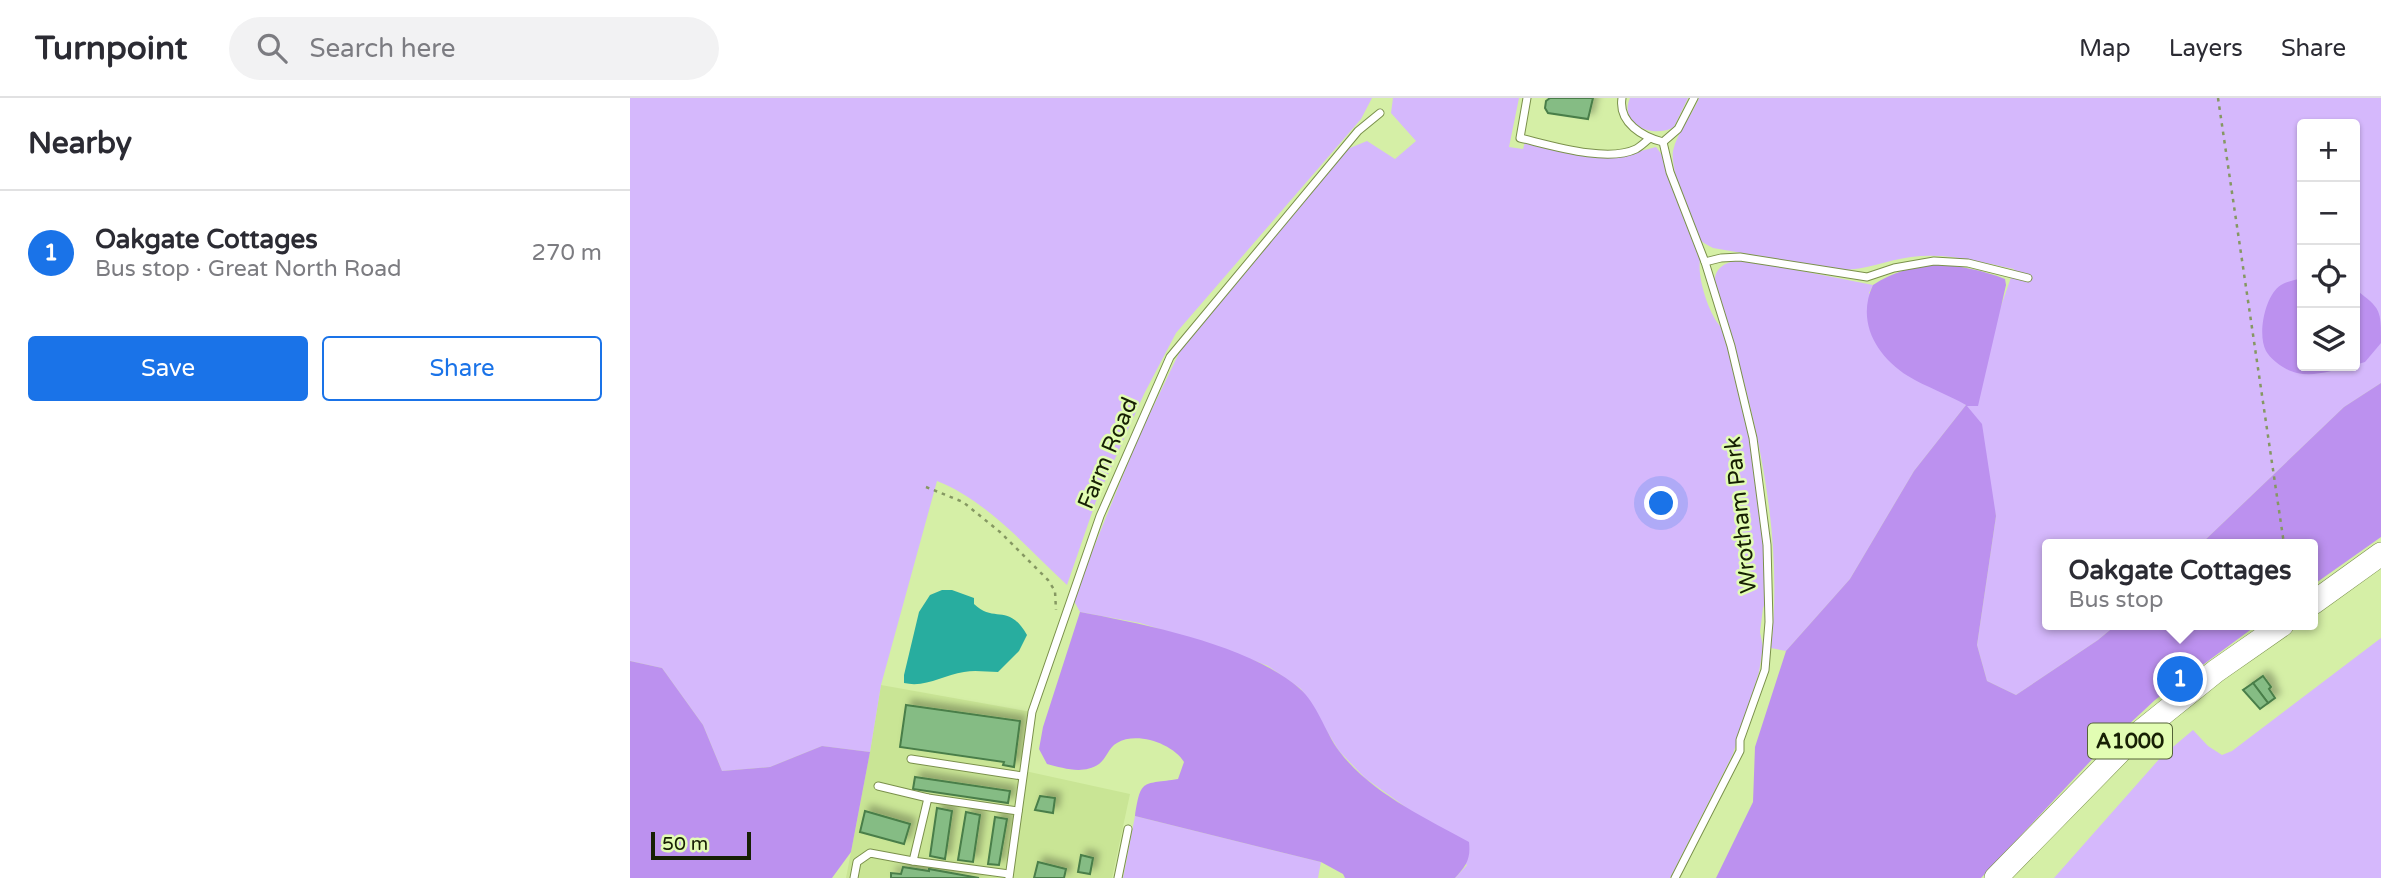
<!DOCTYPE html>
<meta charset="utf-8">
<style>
:root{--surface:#fff;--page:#f2f2f3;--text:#2b2b33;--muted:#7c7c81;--line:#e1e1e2;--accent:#1a73e8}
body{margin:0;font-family:"Varela Round",sans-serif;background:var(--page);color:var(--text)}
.controls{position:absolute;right:21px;top:21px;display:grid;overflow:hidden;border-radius:7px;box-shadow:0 2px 5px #0004}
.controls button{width:63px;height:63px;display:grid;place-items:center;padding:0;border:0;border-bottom:2px solid var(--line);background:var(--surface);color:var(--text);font:35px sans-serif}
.scale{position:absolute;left:21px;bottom:18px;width:100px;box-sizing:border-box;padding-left:7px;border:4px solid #172004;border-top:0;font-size:19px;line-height:24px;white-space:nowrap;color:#172004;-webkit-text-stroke:5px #e2fdb3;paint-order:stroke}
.you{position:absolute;left:1032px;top:406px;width:24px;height:24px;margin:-18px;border:5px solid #fff;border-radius:50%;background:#1a73e8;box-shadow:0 0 0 10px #1a73e833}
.badge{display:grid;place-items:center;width:46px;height:46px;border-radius:50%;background:var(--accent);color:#fff;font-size:23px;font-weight:700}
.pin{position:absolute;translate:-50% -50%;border:4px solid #fff;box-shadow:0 2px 7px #0006}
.popup{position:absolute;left:1412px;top:441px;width:276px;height:91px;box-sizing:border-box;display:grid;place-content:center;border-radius:7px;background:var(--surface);filter:drop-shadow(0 2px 5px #0005);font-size:23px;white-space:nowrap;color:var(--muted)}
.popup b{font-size:26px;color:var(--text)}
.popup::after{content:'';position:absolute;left:50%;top:100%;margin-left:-14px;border:14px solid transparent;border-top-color:var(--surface)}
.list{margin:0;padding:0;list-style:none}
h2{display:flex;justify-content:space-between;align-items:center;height:91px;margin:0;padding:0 28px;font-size:30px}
h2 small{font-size:23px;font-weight:400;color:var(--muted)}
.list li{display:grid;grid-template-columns:46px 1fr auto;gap:21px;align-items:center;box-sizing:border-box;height:126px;padding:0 28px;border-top:2px solid var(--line)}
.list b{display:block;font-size:26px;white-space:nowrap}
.list p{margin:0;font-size:23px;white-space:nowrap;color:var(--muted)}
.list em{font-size:23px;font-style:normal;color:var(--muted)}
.actions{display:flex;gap:14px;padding:21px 28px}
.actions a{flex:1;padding:16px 0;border:2px solid var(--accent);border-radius:7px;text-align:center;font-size:24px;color:var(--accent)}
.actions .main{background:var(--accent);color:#fff}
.icon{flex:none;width:38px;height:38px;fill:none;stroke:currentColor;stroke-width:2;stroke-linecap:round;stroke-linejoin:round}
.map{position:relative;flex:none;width:1751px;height:780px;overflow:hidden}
header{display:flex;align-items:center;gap:42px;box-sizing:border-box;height:98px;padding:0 35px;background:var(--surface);border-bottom:2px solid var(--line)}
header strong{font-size:33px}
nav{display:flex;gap:38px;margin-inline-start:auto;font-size:24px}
.search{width:490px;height:63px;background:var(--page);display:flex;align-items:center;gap:18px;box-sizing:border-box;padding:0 24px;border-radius:38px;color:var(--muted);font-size:26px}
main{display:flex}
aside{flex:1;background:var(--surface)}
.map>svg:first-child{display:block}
.built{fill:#c9e595}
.green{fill:#d5b8fc;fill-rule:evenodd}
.forest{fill:#bc91ef}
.water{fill:#28ad9f}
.building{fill:#85bc84;stroke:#497e49;stroke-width:2;filter:url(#shadow)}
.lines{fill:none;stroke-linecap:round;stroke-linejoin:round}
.service-casing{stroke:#7a904b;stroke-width:9}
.primary-casing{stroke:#7a904b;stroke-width:24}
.path{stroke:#859862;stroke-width:2.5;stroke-dasharray:3.5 5;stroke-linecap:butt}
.service{stroke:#fff;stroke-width:7}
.primary{stroke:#fff;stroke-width:23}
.labels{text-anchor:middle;stroke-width:5;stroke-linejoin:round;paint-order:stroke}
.shield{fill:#e2fdb3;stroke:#546238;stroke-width:2}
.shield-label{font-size:21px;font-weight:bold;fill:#172004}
.street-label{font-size:23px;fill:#172004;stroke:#e2fdb3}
</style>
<header>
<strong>Turnpoint</strong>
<div class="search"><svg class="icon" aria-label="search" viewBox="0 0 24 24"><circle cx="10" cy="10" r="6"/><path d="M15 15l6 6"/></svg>Search here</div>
<nav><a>Map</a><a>Layers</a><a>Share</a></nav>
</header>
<main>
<aside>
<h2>Nearby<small></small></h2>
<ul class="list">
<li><span class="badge">1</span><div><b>Oakgate Cottages</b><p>Bus stop · Great North Road</p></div><em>270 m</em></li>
</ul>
<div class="actions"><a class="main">Save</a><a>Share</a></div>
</aside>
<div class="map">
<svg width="1751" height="780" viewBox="0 0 1751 780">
<defs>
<filter id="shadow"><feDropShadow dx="5.5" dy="-5.5" stdDeviation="3.5" flood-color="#0004"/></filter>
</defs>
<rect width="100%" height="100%" fill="#d5efa6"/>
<polygon class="built" points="251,587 402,614 395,673 500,696 482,780 216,780 240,654"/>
<g class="green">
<path d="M0,0h742l-11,21 -185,214 -32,61 -48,107 -29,84c-40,-37 -79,-84 -130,-104l-56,204 -11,67 -48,-6 -52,21 -48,4 -19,-46 -41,-57 -32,-7z"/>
<path d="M763,0h126l-10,49 14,2 2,-7 93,15 38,-10 6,8 38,105c-3,17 9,56 22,68 7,26 16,52 21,78 14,64 21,128 24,193l-4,9 -3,24 3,15 -4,25 -26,82 -63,124h-215l12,-13 -63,-59 -39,-28 -26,-27 -38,-62 -33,-23 -49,-19 -79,-24 -60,-11 -7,-13 65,-161 42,-87 165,-201 22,-9 28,18 21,-18 -25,-28z"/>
<path d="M1000,0h58l-14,29c-20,12 -56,-2 -44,-29z"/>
<path d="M1069,0h682v285l-37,24 -143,137h-154v81h69l-18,15 -82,55 -29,-14 -10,-36 19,-129 -30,-111 -52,66 -64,108 -64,72 -15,-3c14,-122 -18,-247 -56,-362 -3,-20 14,-26 31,-26l127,25 -4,8 97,112 48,-136c-34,-7 -68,-17 -103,-12 -24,3 -45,13 -70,13l-128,-22c-5,-3 -10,-5 -14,-9 -10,-11 -29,-73 -26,-88 4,-19 19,-35 26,-53zM1672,26h53v242h-53z"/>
<polygon points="1751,540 1751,780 1424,780 1531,659 1563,632 1578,648 1592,657 1602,653"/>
<polygon points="505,718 691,764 688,780 493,780"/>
</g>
<g class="forest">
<path d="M1306,166c25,2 46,6 69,15l1,6 -28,121h-11l15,18 14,92 -19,129 10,36 29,14 82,-55 18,-15h141l-102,75 -57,53 -117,125h-265l37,-76 2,-55 31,-96 64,-72 64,-108 52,-66c-19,-11 -40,-18 -58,-29 -32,-20 -52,-55 -35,-91 19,-13 40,-18 63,-21z"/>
<path d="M1672,180v88h49c-17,4 -36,11 -54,7 -11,-2 -26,-13 -31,-22 -9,-17 -1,-56 15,-66 6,-4 15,-5 21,-7z"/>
<path d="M1725,191c26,20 26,20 26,54l-16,19 -10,3z"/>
<polygon points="1751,285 1751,439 1683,487 1683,446 1571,446 1714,309"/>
<path d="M450,514c64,12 170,33 219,76 18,15 26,44 40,63 32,42 85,66 130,91 2,17 -3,24 -14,36h-110l-2,-4 -22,-12 -186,-46c6,-39 8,-31 43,-37l6,-17c-11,-18 -47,-31 -67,-19 -8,4 -11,16 -18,21 -16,11 -36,4 -52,0l-8,-15 4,-22z"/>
<polygon points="0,563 32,570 73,627 92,673 140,669 192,648 240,654 221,754 202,780 0,780"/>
</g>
<path class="water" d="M312,492h10l22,8v6c21,20 34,-2 53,31l-8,16 -21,21c-11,0 -23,-2 -34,0 -21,3 -38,16 -60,11v-8l15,-63 11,-17z"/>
<g class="building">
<polygon points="920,0 963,0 958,21 918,15 915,10 916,3"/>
<polygon points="1633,578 1641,589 1639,591 1645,600 1638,605 1623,585"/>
<polygon points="1623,585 1638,605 1630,611 1613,592"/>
<polygon points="276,607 390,623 384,669 373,667 374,664 270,649"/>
<polygon points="285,679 380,693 378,705 283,691"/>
<polygon points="410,698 425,700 423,715 405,712"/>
<polygon points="307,710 322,713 315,761 300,758"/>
<polygon points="235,713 280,726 274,746 230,734"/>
<polygon points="336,714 350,717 343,764 328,762"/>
<polygon points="365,719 377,721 369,767 358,766"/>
<polygon points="451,757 463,760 460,776 448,774"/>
<polygon points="408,764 436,771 434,780 404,780"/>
<polygon points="273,769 299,773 299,771 349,780 261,780 261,775 271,776"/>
</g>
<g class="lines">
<g class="service-casing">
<g id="service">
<path d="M897,0l-7,40c30,7 87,25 116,11 4,-2 9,-7 13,-10"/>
<path d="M992,0c-4,25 21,39 41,44l7,30 35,90 26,84 22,92 14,107 2,77 -4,48 -25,70v11l-65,127"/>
<polyline points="1033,44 1048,31 1064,0"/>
<polyline points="1075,164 1091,160 1110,159 1237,179 1264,170 1304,163 1338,165 1398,180"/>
<polyline points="281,661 392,678"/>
<polyline points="248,688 298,700 388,713"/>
<polyline points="283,763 379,776"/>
<polyline points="224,780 227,764 240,755 283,763 298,700"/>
<polyline points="379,780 402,614 470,418 540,259 728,33 750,15"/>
<polyline points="488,780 498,731"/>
</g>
</g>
<g class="primary-casing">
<g id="primary">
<polyline points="1683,505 1751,456"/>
<polyline points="1366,780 1504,639 1586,573 1652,527"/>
</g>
</g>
<g class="path">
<polyline points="1588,0 1654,446"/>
<polyline points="296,389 333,404 370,434 418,482 425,493 426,512"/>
</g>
<use href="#service" class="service"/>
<use href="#primary" class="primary"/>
</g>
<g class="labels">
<rect class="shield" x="1458" y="625.5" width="84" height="35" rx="5"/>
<g class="shield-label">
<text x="1500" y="650">A1000</text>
</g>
<g class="street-label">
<text transform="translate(477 355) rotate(-67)" y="8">Farm Road</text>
<text transform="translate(1110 417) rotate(-96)" y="8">Wrotham Park</text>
</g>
</g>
</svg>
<div class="controls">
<button>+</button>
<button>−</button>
<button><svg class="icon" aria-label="locate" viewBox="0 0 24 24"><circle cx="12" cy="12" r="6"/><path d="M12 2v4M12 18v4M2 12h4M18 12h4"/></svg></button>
<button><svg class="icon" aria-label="layers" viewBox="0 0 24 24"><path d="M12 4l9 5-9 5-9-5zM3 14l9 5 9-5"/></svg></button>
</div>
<div class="scale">50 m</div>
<div class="you"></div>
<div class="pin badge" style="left:1550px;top:581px">1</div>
<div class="popup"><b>Oakgate Cottages</b>Bus stop</div>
</div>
</main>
